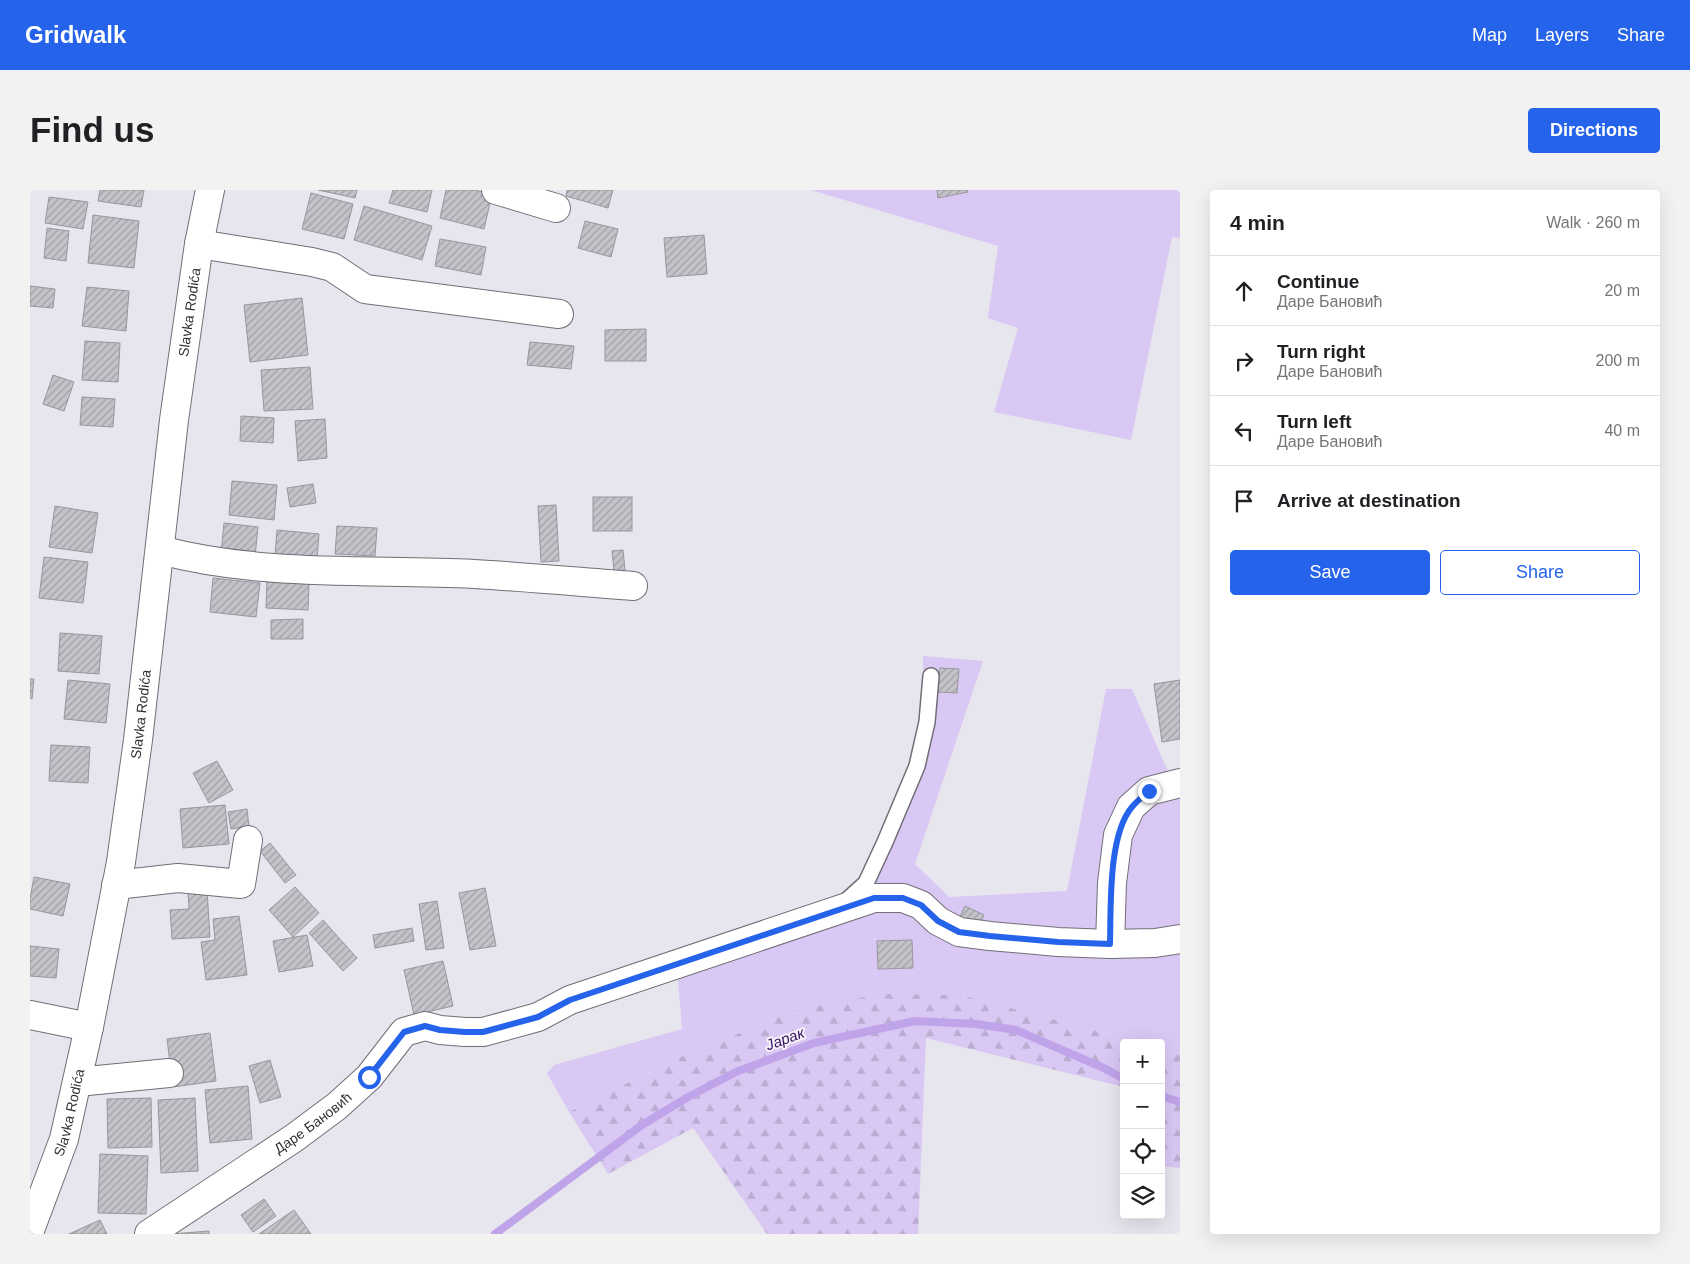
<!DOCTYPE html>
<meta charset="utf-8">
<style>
:root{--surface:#fff;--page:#f2f2f2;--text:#202124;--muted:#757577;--line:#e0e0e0;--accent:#2563eb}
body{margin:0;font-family:Arial,sans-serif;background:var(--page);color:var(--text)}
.controls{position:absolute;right:15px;bottom:15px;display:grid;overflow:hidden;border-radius:5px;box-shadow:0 5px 20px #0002}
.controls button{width:45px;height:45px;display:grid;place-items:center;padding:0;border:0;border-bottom:1px solid var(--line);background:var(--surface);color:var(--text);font:25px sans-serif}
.stop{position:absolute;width:15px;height:15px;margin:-11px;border:4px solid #2563eb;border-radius:50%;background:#fff}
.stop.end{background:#2563eb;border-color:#fff;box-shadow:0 1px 5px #0008}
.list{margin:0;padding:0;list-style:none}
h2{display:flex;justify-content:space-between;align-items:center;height:65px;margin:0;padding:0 20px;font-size:21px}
h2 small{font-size:16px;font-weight:400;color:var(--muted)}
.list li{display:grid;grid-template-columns:32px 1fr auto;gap:15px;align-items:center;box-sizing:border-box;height:70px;padding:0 20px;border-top:1px solid var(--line)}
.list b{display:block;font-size:19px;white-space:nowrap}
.list p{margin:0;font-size:16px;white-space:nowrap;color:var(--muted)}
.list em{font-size:16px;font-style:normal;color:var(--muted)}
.actions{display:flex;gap:10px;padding:15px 20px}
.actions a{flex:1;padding:11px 0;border:1px solid var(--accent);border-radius:5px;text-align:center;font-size:18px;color:var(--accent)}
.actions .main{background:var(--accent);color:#fff}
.icon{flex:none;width:28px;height:28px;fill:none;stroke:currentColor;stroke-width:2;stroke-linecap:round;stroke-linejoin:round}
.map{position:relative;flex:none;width:1150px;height:1044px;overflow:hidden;border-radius:5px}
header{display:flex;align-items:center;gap:30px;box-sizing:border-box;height:70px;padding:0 25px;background:var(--accent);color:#fff}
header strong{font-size:24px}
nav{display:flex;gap:28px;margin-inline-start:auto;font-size:18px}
.intro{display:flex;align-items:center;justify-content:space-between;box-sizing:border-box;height:120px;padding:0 30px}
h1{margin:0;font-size:35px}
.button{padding:12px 22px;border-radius:5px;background:var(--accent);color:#fff;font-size:18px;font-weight:700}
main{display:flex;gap:30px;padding:0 30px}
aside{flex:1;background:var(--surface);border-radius:5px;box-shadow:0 5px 20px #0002}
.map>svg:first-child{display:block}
.green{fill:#d9c8f4}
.forest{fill:url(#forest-firs)}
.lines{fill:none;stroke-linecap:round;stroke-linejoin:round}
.stream{stroke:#c0a4ea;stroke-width:8}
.building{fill:url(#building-hatch);stroke:#98969d}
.service-casing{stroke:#716e75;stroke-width:18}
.minor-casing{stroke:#716e75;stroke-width:30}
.primary-casing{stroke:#716e75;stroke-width:30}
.service{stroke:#fff;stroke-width:15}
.minor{stroke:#fff;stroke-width:28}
.primary{stroke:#fff;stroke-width:28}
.route{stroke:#2563eb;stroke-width:6}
.labels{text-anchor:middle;stroke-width:4;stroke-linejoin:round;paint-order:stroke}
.street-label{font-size:14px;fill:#323134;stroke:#f5f2fa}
.water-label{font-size:15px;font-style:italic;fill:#380d5e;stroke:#f5f2fa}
</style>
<header>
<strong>Gridwalk</strong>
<nav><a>Map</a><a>Layers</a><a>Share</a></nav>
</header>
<div class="intro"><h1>Find us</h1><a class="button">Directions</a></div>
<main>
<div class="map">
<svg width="1150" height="1044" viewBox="0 0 1150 1044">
<defs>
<pattern id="forest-firs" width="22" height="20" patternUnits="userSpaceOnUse" patternTransform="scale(1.25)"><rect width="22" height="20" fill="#d9c8f4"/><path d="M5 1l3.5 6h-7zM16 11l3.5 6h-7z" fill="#bbacd2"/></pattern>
<pattern id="building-hatch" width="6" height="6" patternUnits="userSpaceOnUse" patternTransform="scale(1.25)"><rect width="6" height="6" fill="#c5c3ca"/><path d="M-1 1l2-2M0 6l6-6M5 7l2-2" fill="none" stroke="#a19fa5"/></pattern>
</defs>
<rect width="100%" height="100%" fill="#e7e5ed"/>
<g class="green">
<polygon points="781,0 1150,0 1150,48 1142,47 1101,250 964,222 988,138 958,128 968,56"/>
<polygon points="893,466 953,471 885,674 919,707 1037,701 1076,499 1102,499 1150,609 1150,864 1131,862 1131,853 1105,853 1079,844 931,805 763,821 646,869 539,922 517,883 524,875 652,839 647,778 779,732 836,687 865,629 893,528"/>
</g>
<g class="forest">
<polygon points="850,804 931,805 1079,844 1105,853 1094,853 1094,897 896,848 888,1044 737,1044 663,938 578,984 539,922 646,869 763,821"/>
<polygon points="1131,862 1150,864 1150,978 1131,976"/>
</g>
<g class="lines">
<g class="stream">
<polyline points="1131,906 1150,912"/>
<polyline points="465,1044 612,935 658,907 706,882 784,853 885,831 946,834 986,840 1076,879 1094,889"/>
</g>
</g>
<g class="building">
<polygon points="70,0 114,0 111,17 68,11"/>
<polygon points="288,0 327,0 325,8"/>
<polygon points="363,0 402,0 397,22 359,13"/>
<polygon points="416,0 444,0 462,4 454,39 410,28"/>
<polygon points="537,0 583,0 578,18 536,6"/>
<polygon points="907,0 937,0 938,2 908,8"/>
<polygon points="281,3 323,14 314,49 272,39"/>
<polygon points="19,7 58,12 53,39 15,33"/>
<polygon points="334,16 402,36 392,70 324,50"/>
<polygon points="63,25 109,31 104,78 58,73"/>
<polygon points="555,31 588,39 581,67 548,58"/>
<polygon points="17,38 39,41 36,71 14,68"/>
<polygon points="674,45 677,84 637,87 634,48"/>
<polygon points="410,49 456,57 451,85 405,76"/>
<polygon points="0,96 25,99 23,118 0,116"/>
<polygon points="57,97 99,101 96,141 52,136"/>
<polygon points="272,108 278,165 220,172 214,115"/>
<polygon points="616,139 616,171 575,171 575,140"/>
<polygon points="55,151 90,153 88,192 52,190"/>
<polygon points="500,152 544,156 541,179 497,175"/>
<polygon points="280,177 283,219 234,221 231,180"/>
<polygon points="23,185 44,192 34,221 13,214"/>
<polygon points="52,207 85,209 83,237 50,235"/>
<polygon points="211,226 244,228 243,253 210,251"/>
<polygon points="295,229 297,268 268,271 265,231"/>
<polygon points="202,291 247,295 244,330 199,325"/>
<polygon points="283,294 286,313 260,317 257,298"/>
<rect x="563" y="307" width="39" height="34"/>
<polygon points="526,315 529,371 511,372 508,316"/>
<polygon points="25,316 68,323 62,363 19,357"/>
<polygon points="194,333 228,337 225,367 191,364"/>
<polygon points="307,336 347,338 345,366 305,364"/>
<polygon points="247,340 289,344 287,370 245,365"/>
<polygon points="593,360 595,380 584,381 582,361"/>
<polygon points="14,367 58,372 53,413 9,408"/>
<polygon points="183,388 230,393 226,427 180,422"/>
<polygon points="237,391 279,393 278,420 236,418"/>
<polygon points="273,429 273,449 241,449 241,430"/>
<polygon points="30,443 72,446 69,484 28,481"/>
<polygon points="910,478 929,479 927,503 908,502"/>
<polygon points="0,489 4,489 2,509 0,508"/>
<polygon points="38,490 80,494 76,533 34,529"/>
<polygon points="1150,490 1150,549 1132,552 1124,494"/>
<polygon points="21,555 60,557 58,593 19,591"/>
<polygon points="187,571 203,600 179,613 163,583"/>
<polygon points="195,615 199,654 153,658 150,619"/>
<polygon points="217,619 219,636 201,639 198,622"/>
<polygon points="240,653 266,685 255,693 230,661"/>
<polygon points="4,687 40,694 33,726 0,719 0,709"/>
<polygon points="265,697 289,723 263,747 239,720"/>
<polygon points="455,698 466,756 440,760 429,703"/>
<polygon points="177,700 180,747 142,749 140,720 159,719 158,701"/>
<polygon points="407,711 414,758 396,760 389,714"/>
<polygon points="935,716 954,725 945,744 926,735"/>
<polygon points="209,726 217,785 176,790 171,752 185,750 183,729"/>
<polygon points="293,730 327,768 313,781 279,743"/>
<polygon points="382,738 384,751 345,758 343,745"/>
<polygon points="277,745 283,776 249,782 243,751"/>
<polygon points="882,750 883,778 848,779 847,751"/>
<polygon points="0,756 29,759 26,788 0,786"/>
<polygon points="413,771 423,816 384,825 374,780"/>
<polygon points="180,843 186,891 143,897 137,849"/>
<polygon points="240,870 251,907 230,913 219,876"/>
<polygon points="218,896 222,949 180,953 175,900"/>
<polygon points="121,908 122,957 78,958 77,909"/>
<polygon points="165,908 168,981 131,983 128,910"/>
<polygon points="70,964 118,966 116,1024 68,1023"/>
<polygon points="234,1009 246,1026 223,1042 211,1025"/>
<polygon points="264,1020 281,1044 229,1044"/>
<polygon points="70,1030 77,1044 39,1044"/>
<polygon points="179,1041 179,1044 141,1044"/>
</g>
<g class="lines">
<g class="service-casing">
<polyline id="service" points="815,712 836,693 855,652 887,576 897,532 901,486"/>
</g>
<g class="minor-casing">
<g id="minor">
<polyline points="466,0 526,18"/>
<polyline points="169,54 282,72 302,77 335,99 529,124"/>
<path d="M130,360c102,27 209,19 314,24 53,3 106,8 159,12"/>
<polyline points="86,695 148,688 211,694 218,650"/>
<polyline points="1080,754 1125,753 1150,749"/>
<polyline points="0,825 59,837"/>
<polyline points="47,892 139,883"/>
<path id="s1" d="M119,1044l145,-96 43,-32 32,-29 35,-45 21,-6 15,4 25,2h18l55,-15 32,-17 304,-102h29l18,7 17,16 21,11 31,4 68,6 52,2 2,-61 6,-48 13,-28 18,-16 31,-8"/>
</g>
</g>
<g class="primary-casing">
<g id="primary">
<path id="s2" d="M0,1040l34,-91 25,-112 32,-165 17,-122 36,-320 25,-176 11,-54"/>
</g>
</g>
<use href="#service" class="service"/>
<use href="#minor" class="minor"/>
<use href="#primary" class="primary"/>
</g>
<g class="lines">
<path class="route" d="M339,887l35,-45 21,-6 15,4 25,2h18l55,-15 32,-17 304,-102h29l18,7 17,16 21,11 31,4 68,6 52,2c1,-37 -2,-109 22,-137 5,-6 11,-11 17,-16"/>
</g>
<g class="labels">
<g class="street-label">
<text dy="5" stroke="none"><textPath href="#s2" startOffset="934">Slavka Rodića</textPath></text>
<text dy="5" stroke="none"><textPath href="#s2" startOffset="529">Slavka Rodića</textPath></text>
<text dy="5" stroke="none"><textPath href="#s2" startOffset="124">Slavka Rodića</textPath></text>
<text dy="5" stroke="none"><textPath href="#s1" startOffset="198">Даре Бановић</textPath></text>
</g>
<g class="water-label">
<text transform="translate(755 849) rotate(-20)" y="5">Јарак</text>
</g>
</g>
</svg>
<div class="controls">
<button>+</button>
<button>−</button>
<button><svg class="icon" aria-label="locate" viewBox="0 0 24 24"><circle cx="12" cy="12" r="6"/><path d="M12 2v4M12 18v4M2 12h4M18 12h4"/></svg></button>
<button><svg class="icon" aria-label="layers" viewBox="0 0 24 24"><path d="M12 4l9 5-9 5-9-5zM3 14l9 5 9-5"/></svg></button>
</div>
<div class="stop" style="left:339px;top:887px"></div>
<div class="stop end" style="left:1119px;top:601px"></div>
</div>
<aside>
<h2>4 min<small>Walk · 260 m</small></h2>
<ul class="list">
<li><svg class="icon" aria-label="ahead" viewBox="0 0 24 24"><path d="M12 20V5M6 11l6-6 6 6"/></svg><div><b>Continue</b><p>Даре Бановић</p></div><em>20 m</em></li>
<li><svg class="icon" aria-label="right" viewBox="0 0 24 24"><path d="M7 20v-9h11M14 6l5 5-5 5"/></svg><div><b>Turn right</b><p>Даре Бановић</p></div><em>200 m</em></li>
<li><svg class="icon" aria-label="left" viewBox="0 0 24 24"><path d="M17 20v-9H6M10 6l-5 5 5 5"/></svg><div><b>Turn left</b><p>Даре Бановић</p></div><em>40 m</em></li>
<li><svg class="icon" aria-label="arrive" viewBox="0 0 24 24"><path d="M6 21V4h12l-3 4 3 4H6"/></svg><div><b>Arrive at destination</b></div></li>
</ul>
<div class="actions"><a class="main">Save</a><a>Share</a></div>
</aside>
</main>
